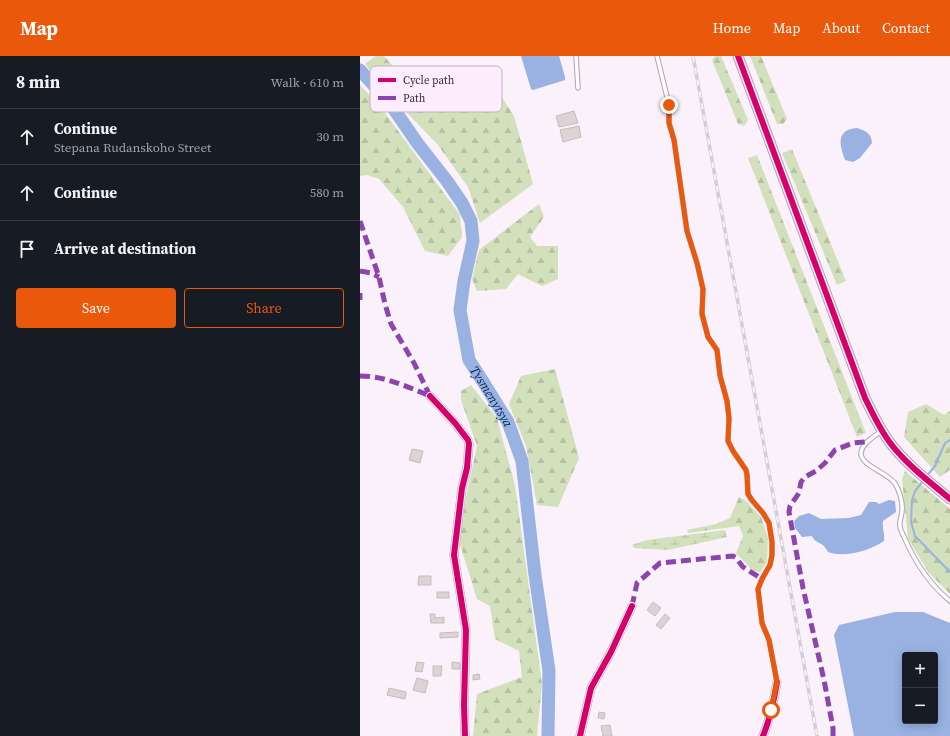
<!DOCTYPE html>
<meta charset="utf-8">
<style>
:root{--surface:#171b24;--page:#20242c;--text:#f1f3f6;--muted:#9ea1a6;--line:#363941;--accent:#ea580c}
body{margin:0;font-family:"Source Serif 4",serif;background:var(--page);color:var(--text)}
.controls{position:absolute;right:12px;bottom:12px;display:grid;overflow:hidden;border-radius:4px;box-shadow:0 2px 10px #0003}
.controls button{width:36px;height:36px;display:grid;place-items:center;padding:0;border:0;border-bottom:1px solid var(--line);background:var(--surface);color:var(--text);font:20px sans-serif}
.stop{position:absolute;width:12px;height:12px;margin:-9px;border:3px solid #ea580c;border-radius:50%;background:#fff}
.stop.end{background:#ea580c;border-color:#fff;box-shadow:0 1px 4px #0008}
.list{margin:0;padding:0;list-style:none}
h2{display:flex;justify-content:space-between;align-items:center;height:52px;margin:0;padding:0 16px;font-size:17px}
h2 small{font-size:13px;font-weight:400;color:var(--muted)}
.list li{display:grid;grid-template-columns:26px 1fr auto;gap:12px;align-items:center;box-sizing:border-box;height:56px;padding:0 16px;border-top:1px solid var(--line)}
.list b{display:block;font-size:15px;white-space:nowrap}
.list p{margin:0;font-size:13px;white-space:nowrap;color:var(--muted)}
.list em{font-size:13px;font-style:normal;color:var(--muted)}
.actions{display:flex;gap:8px;padding:12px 16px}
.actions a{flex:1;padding:9px 0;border:1px solid var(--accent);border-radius:4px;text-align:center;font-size:14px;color:var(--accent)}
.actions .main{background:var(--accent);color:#fff}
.icon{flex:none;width:22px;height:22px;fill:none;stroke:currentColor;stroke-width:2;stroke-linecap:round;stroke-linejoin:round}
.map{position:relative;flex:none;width:590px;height:680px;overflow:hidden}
header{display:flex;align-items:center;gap:24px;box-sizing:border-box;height:56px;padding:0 20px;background:var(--accent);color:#fff}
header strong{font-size:19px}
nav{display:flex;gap:22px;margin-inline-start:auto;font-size:14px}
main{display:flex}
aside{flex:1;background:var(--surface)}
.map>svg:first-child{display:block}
.forest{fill:url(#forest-firs)}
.wetland{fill:url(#wetland-marsh)}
.water{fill:#99b2e1;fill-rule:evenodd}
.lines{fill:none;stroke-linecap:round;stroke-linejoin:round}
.stream{stroke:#99b2e1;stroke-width:2}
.river{stroke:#99b2e1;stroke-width:13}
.building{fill:#ddd3d4;stroke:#c6bcbc}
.lane-casing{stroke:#aea5ae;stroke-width:5.5}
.street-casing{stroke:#aea5ae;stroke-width:9}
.secondary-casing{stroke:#aea5ae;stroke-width:11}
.lane{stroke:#fefdfe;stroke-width:3.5}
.street{stroke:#fefdfe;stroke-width:7}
.secondary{stroke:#f4f1f0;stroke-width:9}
.rail-casing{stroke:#d2cfd2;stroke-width:3.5}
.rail{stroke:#feedfe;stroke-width:2;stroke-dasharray:6;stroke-linecap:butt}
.quiet{stroke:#8e44ad;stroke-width:5;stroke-dasharray:10 5;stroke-linecap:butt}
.cycleway-casing{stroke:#feedfe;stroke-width:8}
.cycleway{stroke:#d6006c;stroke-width:6}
.route{stroke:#ea580c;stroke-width:5}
.labels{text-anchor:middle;stroke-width:3;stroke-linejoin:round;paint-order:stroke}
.water-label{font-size:13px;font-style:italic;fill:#062b63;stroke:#feedfe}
.key{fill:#feedfe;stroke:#c2b3c2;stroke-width:1}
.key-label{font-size:11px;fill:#362b36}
</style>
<header>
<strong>Map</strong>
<nav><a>Home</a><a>Map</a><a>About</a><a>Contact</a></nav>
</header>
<main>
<aside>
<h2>8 min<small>Walk · 610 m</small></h2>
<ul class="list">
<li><svg class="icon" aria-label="ahead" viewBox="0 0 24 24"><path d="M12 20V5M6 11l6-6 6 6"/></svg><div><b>Continue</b><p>Stepana Rudanskoho Street</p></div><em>30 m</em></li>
<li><svg class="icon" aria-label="ahead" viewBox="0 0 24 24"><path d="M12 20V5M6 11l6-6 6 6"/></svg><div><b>Continue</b></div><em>580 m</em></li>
<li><svg class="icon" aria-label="arrive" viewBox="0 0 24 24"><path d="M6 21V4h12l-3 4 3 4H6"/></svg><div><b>Arrive at destination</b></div></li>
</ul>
<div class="actions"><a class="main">Save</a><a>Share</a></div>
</aside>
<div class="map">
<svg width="590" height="680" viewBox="0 0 590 680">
<defs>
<pattern id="forest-firs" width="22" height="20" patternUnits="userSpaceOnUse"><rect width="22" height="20" fill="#d3e0bc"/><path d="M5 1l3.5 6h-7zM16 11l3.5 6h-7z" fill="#b6c0a2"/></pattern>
<pattern id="wetland-marsh" width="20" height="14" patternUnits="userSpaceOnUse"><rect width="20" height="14" fill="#d3e0bc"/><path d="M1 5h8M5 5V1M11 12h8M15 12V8" fill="none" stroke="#b6c0a2"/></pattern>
</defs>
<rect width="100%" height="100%" fill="#faf1fa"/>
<g class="forest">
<polygon points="16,0 24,0 49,29 78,32 125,15 154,60 173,128 120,167 108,131 78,89 27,36 5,8"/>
<polygon points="355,0 361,0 388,64 384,70 378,68 352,4"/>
<polygon points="390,0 401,0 427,63 423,68 417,68"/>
<polygon points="0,29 19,49 100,159 102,181 88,200 65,195 43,151 19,123 7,119 0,120"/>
<polygon points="432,93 486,225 477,229 422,97"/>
<polygon points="397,99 506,377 497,381 388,102"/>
<polygon points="179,148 184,161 170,181 177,190 198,190 198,223 182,230 158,218 146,233 117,235 112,223 119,194"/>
<polygon points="195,313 219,402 198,451 177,449 166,390 149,348 161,320"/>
<polygon points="111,329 137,362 155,429 182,628 177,680 113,680 117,638 162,621 159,595 135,583 130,550 117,543 99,485 107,436 117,390 101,344 101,335"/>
<polygon points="566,348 584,359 590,355 590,414 580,421 544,381 548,356"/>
<polygon points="545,415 590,453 590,538 569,517 548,483 542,423"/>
<polygon points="379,441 386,445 401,461 408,482 407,506 400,516 393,515 376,497 383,480 379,470 328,477 327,474 356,468 370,462"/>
</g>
<polygon class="wetland" points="365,474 367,481 308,494 274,492 272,489 287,484"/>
<g class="water">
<polygon points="161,0 199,0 205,21 205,24 173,34 171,33"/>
<path d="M497,72c9,3 14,5 15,15l-12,15 -7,4 -8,-2c-6,-16 -9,-30 12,-32z"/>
<path d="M529,444l6,1 1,11 -13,9c-1,8 2,13 1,20 -15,10 -40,17 -56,11 -6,-12 -12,-7 -16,-16l-10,1 -7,-9 -1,-7 5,-5 10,-3 12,6 28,-1 12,-3 8,-13h7l3,2z"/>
<path d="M535,556h28l27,11v113h-96l-20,-101 5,-10zM545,599h30v66h-30z"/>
</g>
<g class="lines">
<g class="stream">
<polyline points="566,421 575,410 585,387 590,384"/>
<polyline points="564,424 555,435 552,444 551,466 555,480 590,516"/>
</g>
<path class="river" id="s1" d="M0,14l29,32 29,42 29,37 15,22 9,18 2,20 -9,40 -4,29 9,50 13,20 26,42 14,39 13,114 14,96 -1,65"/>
</g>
<g class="building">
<polygon points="214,55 218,67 199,71 196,60"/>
<polygon points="219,70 221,81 203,86 200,74"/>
<polygon points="52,393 63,395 60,407 49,404"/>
<polygon points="59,520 71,520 71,529 58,529"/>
<rect x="77" y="536" width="12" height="6"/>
<polygon points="293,546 301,552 295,560 287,554"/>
<polygon points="70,558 75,558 75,562 84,561 84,567 71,567"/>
<polygon points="305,558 310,562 301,573 296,569"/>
<polygon points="98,576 98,581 80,582 80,577"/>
<polygon points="57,606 64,607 62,616 55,615"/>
<polygon points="92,606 100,607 100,613 92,613"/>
<polygon points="73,610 82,610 81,620 73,620"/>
<polygon points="119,618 120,623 113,624 113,619"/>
<polygon points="57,622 68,625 65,637 53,634"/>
<polygon points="29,632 46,636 45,643 27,639"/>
<polygon points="239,656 245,657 244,663 238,662"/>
<polygon points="250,669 252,680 243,680 241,670"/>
</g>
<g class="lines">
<g class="lane-casing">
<g id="lane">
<polyline points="216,0 218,32"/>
<polyline points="297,0 309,49 309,67 314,84 327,175 337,207 343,233 342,258 348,281 357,294 360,319 367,345 369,362 368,385 373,395 386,414 387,419 388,438 392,445 403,457 409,467 412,486 412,499 410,509 402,523 398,533 402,567 409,584 417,626"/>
<path d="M521,375c-7,6 -19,12 -20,22 -1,13 29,20 35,32 4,8 7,17 6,26 0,5 -3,10 -2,15 0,4 3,8 4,11 11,25 25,47 46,64"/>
</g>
</g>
<g class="street-casing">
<g id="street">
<polyline points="70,340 95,367 108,384 109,388 107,412 102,432 94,499 106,574 104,649 105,680"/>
<polyline points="220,680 231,632 251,596 272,550"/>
<path d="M403,680c7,-17 11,-36 14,-54"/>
</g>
</g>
<g class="secondary-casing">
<path id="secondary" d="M378,0l127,342c8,16 15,32 26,46 16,21 39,38 59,55"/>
</g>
<use href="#lane" class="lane"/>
<use href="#street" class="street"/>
<use href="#secondary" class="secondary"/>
<g class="rail-casing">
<polyline id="rail" points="333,0 457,680"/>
</g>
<use href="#rail" class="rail"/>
<g class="quiet">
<polyline points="0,165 19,221 25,248 31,268 54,307 70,340"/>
<polyline points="0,215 11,217 19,221"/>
<polyline points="0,237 0,244"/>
<path d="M0,320c25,0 48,11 70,20"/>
<polyline points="272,550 277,527 300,507 373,500 376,502 383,511 402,523"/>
<polyline points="473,680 473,672 464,624 443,532 429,456 430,450 439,437 441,426 445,421 456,415 465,407 475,394 493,387 506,386"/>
</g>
<g class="cycleway-casing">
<g id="cycleway">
<path d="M378,0l127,342c8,16 15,32 26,46 16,21 39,38 59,55"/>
<polyline points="70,340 95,367 108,384 109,388 107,412 102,432 94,499 106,574 104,649 105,680"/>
<polyline points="220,680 231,632 251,596 272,550"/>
<path d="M403,680c7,-17 11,-36 14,-54"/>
</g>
</g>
<use href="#cycleway" class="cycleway"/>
</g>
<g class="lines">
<polyline class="route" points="309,49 309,67 314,84 327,175 337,207 343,233 342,258 348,281 357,294 360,320 367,345 369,362 368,385 373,395 386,414 387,419 388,438 392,444 403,457 409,467 412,486 412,499 410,509 402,523 398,533 402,567 409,584 417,626 411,654"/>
</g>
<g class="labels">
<g class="water-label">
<text dy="5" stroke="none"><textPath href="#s1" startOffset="372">Tysmenytsya</textPath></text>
</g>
</g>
<rect x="10" y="10" width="132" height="46" rx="6" class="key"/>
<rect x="18" y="22" width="18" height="4" fill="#d6006c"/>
<rect x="18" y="40" width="18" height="4" fill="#8e44ad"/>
<g class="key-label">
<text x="43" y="28">Cycle path</text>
<text x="43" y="46">Path</text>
</g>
</svg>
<div class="controls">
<button>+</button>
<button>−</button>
</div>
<div class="stop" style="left:411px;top:654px"></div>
<div class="stop end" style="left:309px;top:49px"></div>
</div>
</main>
